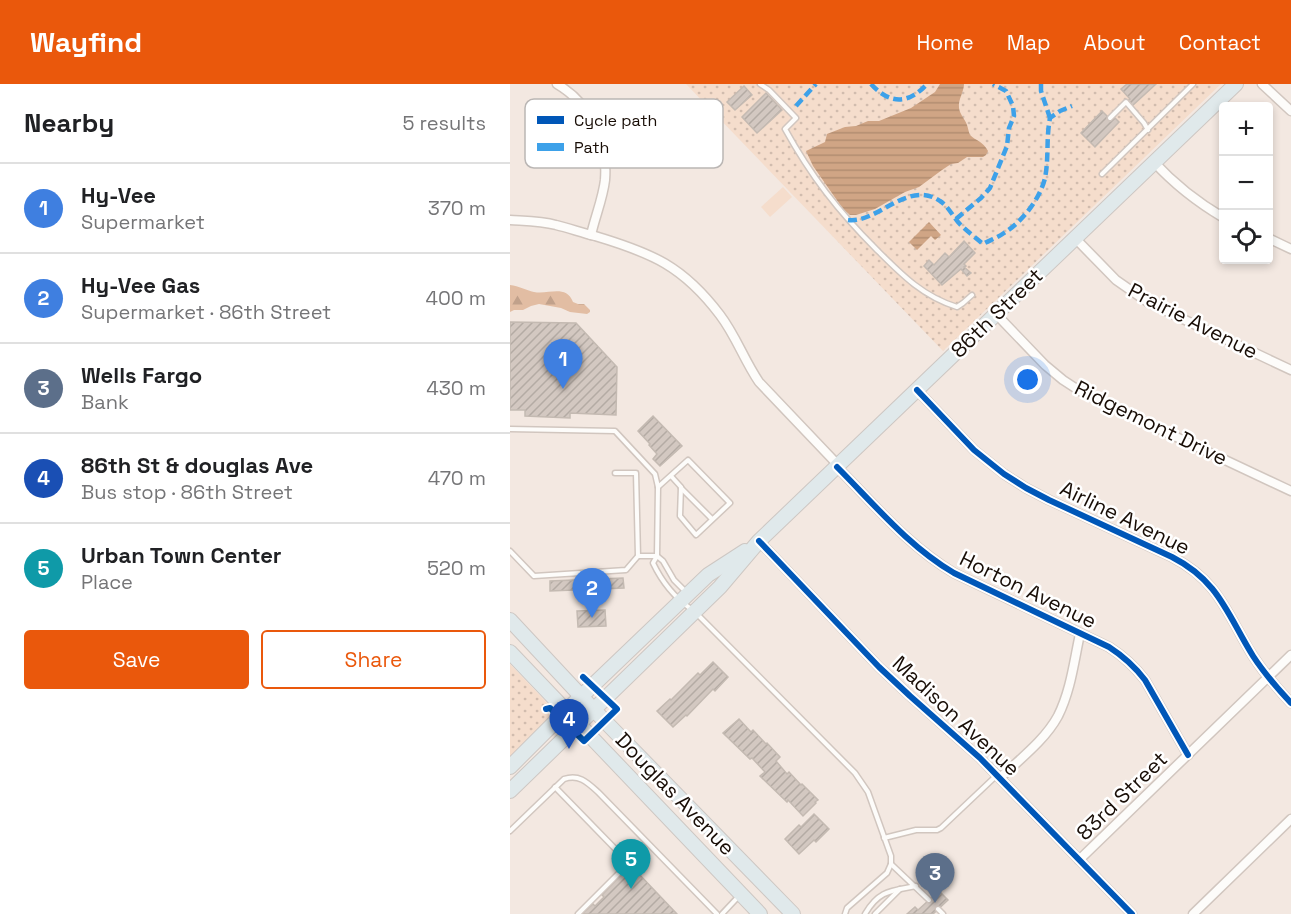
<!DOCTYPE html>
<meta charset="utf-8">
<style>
:root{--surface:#fff;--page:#f6f6f6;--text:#202124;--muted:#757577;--line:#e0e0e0;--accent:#ea580c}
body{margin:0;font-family:"Space Grotesk",sans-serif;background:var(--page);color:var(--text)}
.controls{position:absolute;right:18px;top:18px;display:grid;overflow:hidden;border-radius:6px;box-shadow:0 3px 9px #0003}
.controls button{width:54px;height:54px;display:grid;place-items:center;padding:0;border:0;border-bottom:2px solid var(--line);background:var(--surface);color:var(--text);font:30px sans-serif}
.you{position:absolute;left:518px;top:296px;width:21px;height:21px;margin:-15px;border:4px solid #fff;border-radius:50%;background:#1a73e8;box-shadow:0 0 0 9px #1a73e833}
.badge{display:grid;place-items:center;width:39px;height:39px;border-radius:50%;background:var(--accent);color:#fff;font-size:20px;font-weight:700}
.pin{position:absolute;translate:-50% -50px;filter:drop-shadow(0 2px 3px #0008)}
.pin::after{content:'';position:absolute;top:32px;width:21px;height:18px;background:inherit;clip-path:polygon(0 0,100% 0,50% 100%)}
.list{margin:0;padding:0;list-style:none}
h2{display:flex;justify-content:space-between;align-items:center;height:78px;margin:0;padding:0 24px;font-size:26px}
h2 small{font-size:20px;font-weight:400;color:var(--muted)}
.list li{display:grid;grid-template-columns:39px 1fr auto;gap:18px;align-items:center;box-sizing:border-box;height:90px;padding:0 24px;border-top:2px solid var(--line)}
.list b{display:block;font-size:22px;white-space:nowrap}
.list p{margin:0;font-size:20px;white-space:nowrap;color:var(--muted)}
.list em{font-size:20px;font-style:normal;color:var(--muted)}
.actions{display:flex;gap:12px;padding:18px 24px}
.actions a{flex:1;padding:14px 0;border:2px solid var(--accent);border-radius:6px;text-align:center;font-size:21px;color:var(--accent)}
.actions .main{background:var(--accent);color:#fff}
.icon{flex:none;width:33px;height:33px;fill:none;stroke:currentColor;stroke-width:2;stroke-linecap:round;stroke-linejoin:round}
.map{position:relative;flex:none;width:781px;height:830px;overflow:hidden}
header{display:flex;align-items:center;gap:36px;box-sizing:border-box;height:84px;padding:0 30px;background:var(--accent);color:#fff}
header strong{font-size:28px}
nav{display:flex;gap:33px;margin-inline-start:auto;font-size:21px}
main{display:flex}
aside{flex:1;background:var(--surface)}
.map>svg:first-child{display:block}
.grass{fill:url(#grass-dots)}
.forest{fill:url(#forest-firs)}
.garden{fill:#f5ddcc}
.water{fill:url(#water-rules)}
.building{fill:url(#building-hatch);stroke:#c4bab2;stroke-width:1.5}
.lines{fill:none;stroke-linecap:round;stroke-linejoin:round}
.lane-casing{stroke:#d1c6bf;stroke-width:7}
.street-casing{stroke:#d1c6bf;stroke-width:11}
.primary-casing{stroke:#cdc7c3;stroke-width:16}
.lane{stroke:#fdfcfa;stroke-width:4}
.street{stroke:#fdfcfa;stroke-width:8}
.primary{stroke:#e0e9eb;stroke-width:14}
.quiet{stroke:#3da1e9;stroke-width:4.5;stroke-dasharray:9 4.5;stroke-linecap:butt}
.cycleway-casing{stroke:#fff;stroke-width:10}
.cycleway{stroke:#0057b8;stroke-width:6}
.labels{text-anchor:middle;stroke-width:5;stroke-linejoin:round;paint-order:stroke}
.street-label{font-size:21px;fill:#180d06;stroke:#fff}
.key{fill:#fff;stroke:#bab6b4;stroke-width:1.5}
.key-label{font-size:16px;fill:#180d06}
</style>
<header>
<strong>Wayfind</strong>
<nav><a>Home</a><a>Map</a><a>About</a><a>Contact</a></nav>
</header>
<main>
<aside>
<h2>Nearby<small>5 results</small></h2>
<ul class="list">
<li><span class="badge" style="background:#3f7fe0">1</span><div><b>Hy-Vee</b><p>Supermarket</p></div><em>370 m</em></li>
<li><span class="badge" style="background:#3f7fe0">2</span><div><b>Hy-Vee Gas</b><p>Supermarket · 86th Street</p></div><em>400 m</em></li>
<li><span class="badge" style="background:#5c6f8a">3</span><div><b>Wells Fargo</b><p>Bank</p></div><em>430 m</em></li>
<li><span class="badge" style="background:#1a4fb4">4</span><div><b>86th St &amp; douglas Ave</b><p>Bus stop · 86th Street</p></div><em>470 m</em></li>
<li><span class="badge" style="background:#0f9aa8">5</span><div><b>Urban Town Center</b><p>Place</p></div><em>520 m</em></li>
</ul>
<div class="actions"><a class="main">Save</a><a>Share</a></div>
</aside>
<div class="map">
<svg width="781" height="830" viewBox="0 0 781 830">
<defs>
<pattern id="grass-dots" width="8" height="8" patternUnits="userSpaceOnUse" patternTransform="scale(1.5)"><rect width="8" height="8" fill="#f5ddcc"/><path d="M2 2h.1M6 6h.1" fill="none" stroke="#d1bcae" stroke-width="1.8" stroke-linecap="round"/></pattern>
<pattern id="forest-firs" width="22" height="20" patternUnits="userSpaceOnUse" patternTransform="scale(1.5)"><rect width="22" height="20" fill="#e2bda3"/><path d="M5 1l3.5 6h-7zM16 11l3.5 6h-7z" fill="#c1a18b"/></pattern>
<pattern id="water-rules" width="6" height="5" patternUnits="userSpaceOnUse" patternTransform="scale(1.5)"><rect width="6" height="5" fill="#d0a585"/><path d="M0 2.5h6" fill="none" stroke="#b28d71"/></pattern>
<pattern id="building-hatch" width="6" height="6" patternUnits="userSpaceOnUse" patternTransform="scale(1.5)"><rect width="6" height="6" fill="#d3c8c1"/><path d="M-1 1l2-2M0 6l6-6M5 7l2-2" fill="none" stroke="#b4aba4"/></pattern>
</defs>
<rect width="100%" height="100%" fill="#f3e8e1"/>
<g class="grass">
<polygon points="176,0 711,0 433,267"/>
<path d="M0,580l38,40c2,4 3,5 3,10 -2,11 -32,36 -41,45z"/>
</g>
<path class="forest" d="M0,201c9,1 16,5 24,7 14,3 32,-8 39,10l5,2h6l6,6v2l-3,2 -17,-2 -9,-4 -22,-4 -8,2 -8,4h-9l-4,2z"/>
<polygon class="garden" points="273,103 282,113 260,133 251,123"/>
<g class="water">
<path d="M430,0h24c0,8 -6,15 -5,24 1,7 6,11 8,17 1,3 2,8 3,10 6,6 13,6 18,16l-2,4 -3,2h-16l-9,6 -7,1 -9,6 -23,17 -14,5 -30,17 -19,6h-6l-7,-6 -30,-43 -7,-15 17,-8 2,-1 2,-8 18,-7 11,-1 12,-5h11l32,-13 24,-16z"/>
<polygon points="419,138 431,151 425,156 421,152 407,166 399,158"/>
</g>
<g class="building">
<polygon points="617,0 646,0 622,22 617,17 620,15 611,5"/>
<polygon points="234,2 242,11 225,26 217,18"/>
<polygon points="256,9 272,26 247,49 232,33"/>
<polygon points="592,27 601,36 604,33 609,38 585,63 571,49"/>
<polygon points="454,157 465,169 454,180 456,182 454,183 461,189 457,192 451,185 432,201 414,182 419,176 424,181 435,169 439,173"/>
<polygon points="0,238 66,239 107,283 106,331 60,329 60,334 15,332 15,326 0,326"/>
<polygon points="143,332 172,362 150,382 143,375 147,370 139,361 140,360 128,347"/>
<polygon points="113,494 114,504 40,507 40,497"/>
<polygon points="95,526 96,542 68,543 67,527"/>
<polygon points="203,578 218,593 205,607 203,605 177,632 176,631 163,643 147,627 160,615 161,616 188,589 190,591"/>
<polygon points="229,635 241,648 243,646 256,660 257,659 270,673 266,677 277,690 279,688 291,701 292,700 308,716 305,718 306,719 293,732 278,716 277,718 250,692 255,688 242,674 240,675 213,649"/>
<polygon points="304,730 319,745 306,758 304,756 289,770 275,755 289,741 291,743"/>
<polygon points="113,789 120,796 128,789 167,830 72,830 83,820 85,822 94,813 92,811"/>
<polygon points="429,807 438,816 423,830 397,830 405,823 408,826"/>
</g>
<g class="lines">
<g class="lane-casing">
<g id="lane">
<path d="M250,0l9,6 27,28 -11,11c26,47 53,82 91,120 25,25 46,47 81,58l6,-4 9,-8"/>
<polyline points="600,34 616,18 634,39 638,46"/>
<polyline points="592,90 683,0"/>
<polyline points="0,345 105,347 145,390 148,403 147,472 128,472"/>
<polyline points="148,403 178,376 220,419 186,451 170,432 171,403 161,392"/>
<polyline points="171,404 202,435"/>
<polyline points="0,467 24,492 116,486 128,472 126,389 105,389"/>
<path d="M176,508l-12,-12 -11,-19 -6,-5 -4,7c9,19 21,34 38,46"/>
<polyline points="187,530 345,689 358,708 381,772 381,780 377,789 337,824 335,830"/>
<polyline points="45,703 119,779 68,830"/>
<path d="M0,747l54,-52c15,-5 23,3 34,13l119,122"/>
<polyline points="374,754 406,746 427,746 431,744 486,692"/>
<polyline points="381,780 419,816"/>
<polyline points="428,825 433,830"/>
<polyline points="212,830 228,813"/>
<path d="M355,830c14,-24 26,-23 51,-28"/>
<polyline points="365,830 390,805"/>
</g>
</g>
<g class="street-casing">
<g id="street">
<path d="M47,0c34,20 51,57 48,96 -2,18 -10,37 -14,55"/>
<polyline points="752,0 781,27"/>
<path d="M644,78c21,23 43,40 70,56"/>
<path d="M0,136c15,1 31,1 46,5 13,3 26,8 39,11 57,17 88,30 125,79 16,21 24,45 39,67l79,83"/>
<polyline points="565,154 606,196 639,219 781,286"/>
<polyline points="758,154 781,165"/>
<polyline points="486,230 535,281 553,296 573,309 781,407"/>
<path d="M407,306l57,60 30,24 22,14 23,12 123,57c47,24 55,57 81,99 11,17 24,32 38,47"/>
<path d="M327,383c37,37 71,79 117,106l155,74c14,9 26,20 36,33l43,75"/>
<polyline points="249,457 369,583 400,612 470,674 622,830"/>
<path d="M490,694c20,-19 45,-38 58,-62 13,-26 16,-55 22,-82"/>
<polyline points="569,776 781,571"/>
<polyline points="683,830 781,735"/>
</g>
</g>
<g class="primary-casing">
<g id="primary">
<polyline points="0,536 83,625 283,830"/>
<polyline points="0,568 250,830"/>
<polyline points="0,683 56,627 198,491 235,467"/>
<polyline points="0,707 210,503 249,457 726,0"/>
</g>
</g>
<use href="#lane" class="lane"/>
<use href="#street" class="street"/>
<use href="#primary" class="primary"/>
<g class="quiet">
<path d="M361,0c19,21 38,20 56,0"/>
<polyline points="531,0 531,7 540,34"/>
<polyline points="286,22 306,0"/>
<polyline points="446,135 471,114 480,104 497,62 499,44 504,32 503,22 496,7 483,0"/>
<path d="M338,136c29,4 60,-41 92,-19 8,5 12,14 18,21 7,8 17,15 25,22 7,-4 14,-6 21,-11 18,-11 36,-34 41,-55 4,-20 1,-40 5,-60l10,-7 12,-5"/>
</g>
<g class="cycleway-casing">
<g id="cycleway">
<path d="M407,306l57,60 30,24 22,14 23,12 123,57c47,24 55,57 81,99 11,17 24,32 38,47"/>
<path d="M327,383c37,37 71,79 117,106l155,74c14,9 26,20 36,33l43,75"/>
<polyline points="249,457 369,583 400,612 470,674 622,830"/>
<polyline points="36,625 40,624 74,657 107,625 73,593"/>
</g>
</g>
<use href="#cycleway" class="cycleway"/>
</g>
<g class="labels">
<g class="street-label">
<text transform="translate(487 229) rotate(-44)" y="7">86th Street</text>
<text transform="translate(683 237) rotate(27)" y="7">Prairie Avenue</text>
<text transform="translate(641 339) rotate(26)" y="7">Ridgemont Drive</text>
<text transform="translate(615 434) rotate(26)" y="7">Airline Avenue</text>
<text transform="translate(518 506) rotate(26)" y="7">Horton Avenue</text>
<text transform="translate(446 632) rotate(43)" y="7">Madison Avenue</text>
<text transform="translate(165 710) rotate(46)" y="7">Douglas Avenue</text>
<text transform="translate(612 712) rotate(-44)" y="7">83rd Street</text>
</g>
</g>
<rect x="15" y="15" width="198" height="69" rx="9" class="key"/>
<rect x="27" y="32" width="27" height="8" fill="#0057b8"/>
<rect x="27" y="59" width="27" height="8" fill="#3da1e9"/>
<g class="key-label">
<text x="64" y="42">Cycle path</text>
<text x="64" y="69">Path</text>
</g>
</svg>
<div class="controls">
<button>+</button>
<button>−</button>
<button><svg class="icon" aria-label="locate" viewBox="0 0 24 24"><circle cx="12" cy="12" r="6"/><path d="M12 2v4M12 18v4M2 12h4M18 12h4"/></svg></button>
</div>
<div class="you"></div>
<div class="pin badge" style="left:53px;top:305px;background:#3f7fe0">1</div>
<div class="pin badge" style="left:82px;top:534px;background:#3f7fe0">2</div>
<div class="pin badge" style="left:425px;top:819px;background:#5c6f8a">3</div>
<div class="pin badge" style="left:59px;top:665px;background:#1a4fb4">4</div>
<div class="pin badge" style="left:121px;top:805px;background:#0f9aa8">5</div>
</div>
</main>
